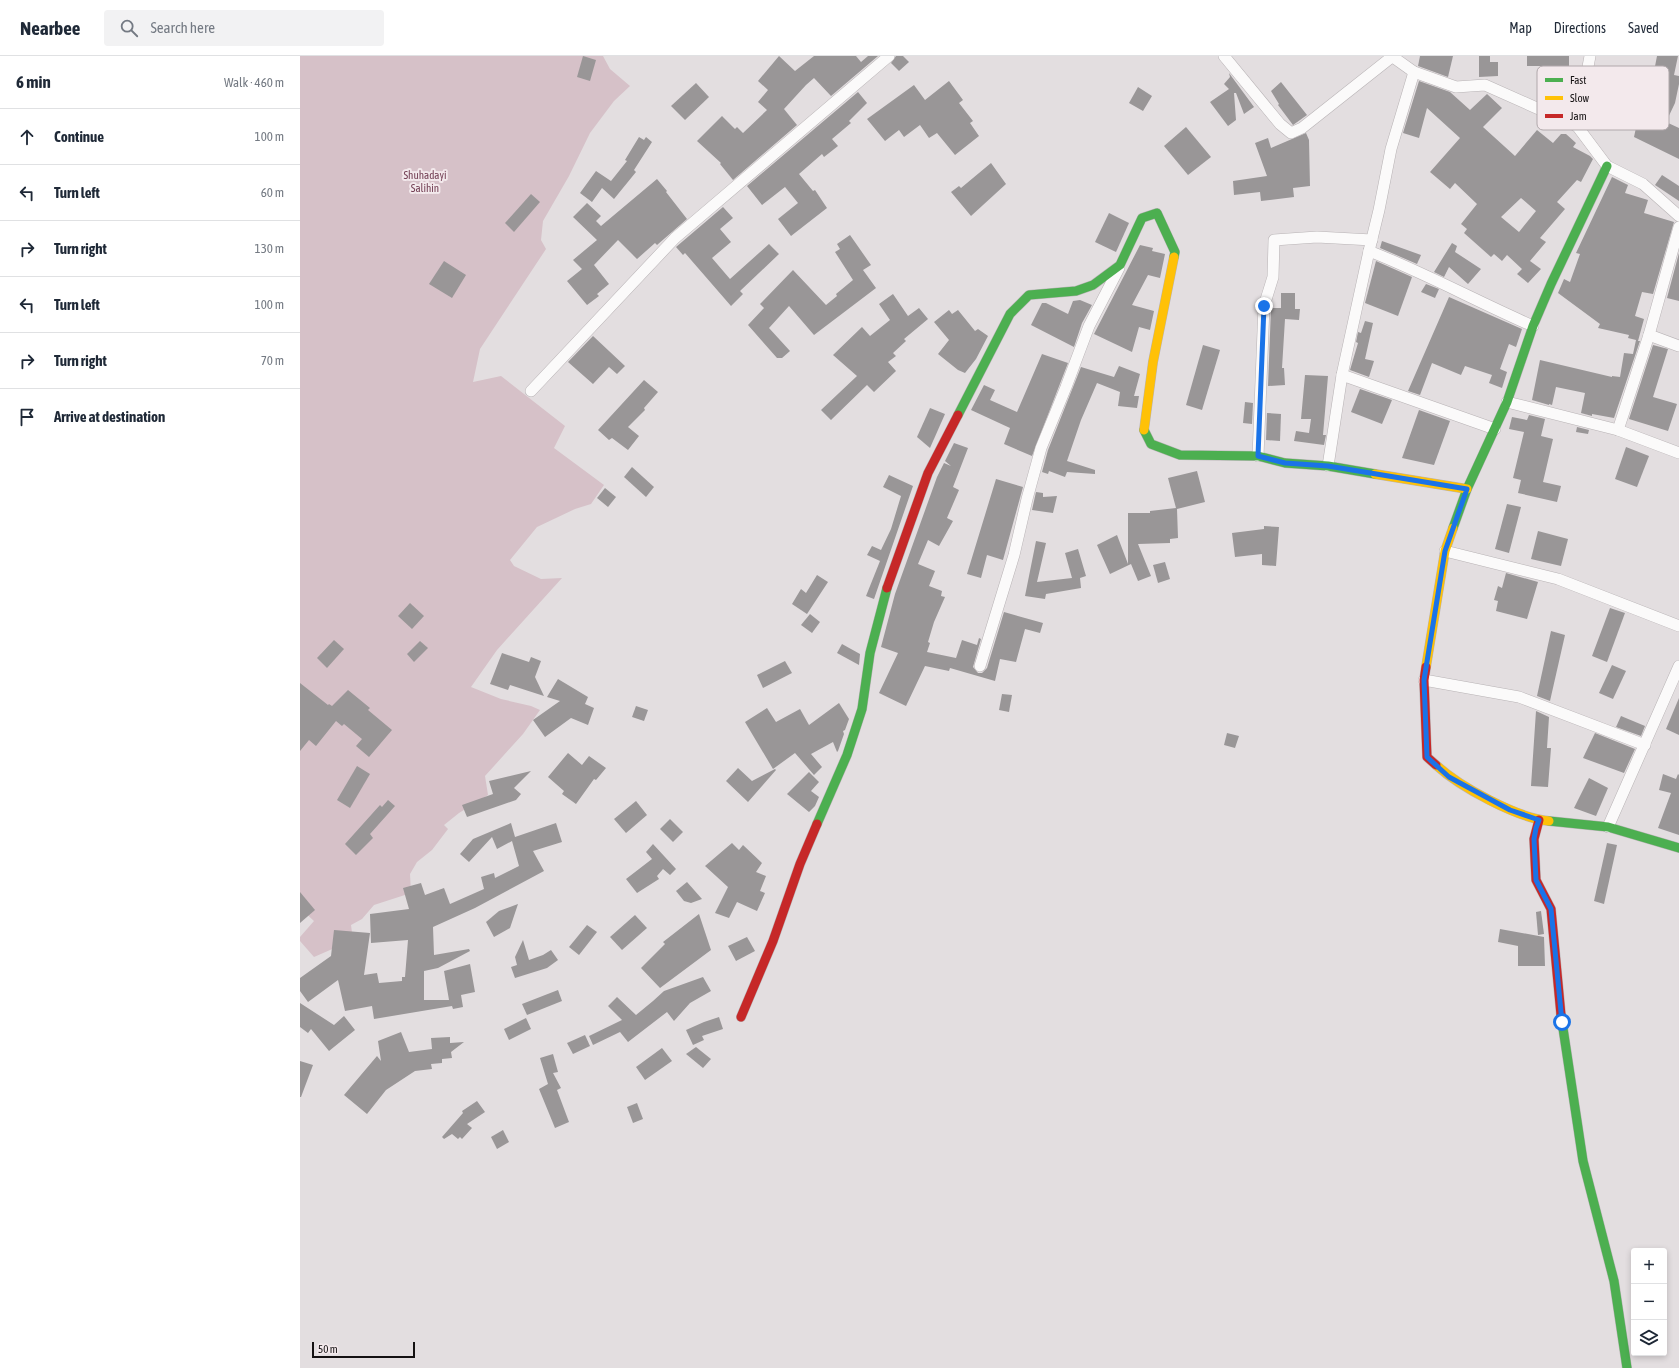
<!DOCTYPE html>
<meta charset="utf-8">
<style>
:root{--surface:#fff;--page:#f2f2f3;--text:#1f2937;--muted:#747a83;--line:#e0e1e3}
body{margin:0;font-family:"Asap Condensed",sans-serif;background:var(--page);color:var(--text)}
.controls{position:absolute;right:12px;bottom:12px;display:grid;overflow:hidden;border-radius:4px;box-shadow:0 2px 6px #0003}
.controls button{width:36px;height:36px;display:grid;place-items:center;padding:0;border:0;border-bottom:1px solid var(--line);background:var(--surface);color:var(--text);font:20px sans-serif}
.scale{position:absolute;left:12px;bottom:10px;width:103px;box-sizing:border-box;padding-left:4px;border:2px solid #141112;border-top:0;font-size:11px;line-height:14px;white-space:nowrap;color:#141112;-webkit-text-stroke:3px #f3e9ec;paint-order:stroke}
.stop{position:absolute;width:12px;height:12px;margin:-9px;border:3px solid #1a73e8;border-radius:50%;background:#fff}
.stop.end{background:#1a73e8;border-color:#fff;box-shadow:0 1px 4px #0008}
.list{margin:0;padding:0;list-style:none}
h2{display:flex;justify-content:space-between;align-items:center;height:52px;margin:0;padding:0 16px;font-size:17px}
h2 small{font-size:13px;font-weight:400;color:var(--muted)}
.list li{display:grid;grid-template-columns:26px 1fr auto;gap:12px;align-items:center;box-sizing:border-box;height:56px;padding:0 16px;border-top:1px solid var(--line)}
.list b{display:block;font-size:15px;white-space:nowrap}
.list em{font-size:13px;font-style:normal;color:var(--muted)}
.icon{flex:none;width:22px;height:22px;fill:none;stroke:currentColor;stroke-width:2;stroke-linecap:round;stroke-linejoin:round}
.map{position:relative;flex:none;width:1379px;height:1312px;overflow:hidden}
header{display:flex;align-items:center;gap:24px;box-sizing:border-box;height:56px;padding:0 20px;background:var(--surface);border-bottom:1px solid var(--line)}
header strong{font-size:19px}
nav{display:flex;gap:22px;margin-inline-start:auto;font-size:14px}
.search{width:280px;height:36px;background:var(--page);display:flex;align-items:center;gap:10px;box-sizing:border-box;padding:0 14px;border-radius:4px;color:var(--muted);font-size:15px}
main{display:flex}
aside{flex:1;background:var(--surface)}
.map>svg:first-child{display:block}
.green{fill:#d6c1c8}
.building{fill:#999697;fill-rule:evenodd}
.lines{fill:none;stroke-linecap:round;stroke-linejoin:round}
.street-casing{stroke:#b8b3b5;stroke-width:12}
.fast-casing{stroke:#b8b3b5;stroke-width:10}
.slow-casing{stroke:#b8b3b5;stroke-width:10}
.jam-casing{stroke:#b8b3b5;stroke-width:10}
.street{stroke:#fbfafa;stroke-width:11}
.fast{stroke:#4caf50;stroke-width:9}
.slow{stroke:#ffc107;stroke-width:9}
.jam{stroke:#c62828;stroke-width:9}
.route{stroke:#1a73e8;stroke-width:5}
.labels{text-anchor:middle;stroke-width:4;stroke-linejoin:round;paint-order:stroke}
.park-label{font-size:11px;fill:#744055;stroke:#f3e9ec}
.key{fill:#f3e9ec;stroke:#b0a8ab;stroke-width:1}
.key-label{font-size:11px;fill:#141112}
</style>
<header>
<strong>Nearbee</strong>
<div class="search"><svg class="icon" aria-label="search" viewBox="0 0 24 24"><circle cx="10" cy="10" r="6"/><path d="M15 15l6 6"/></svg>Search here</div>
<nav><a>Map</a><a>Directions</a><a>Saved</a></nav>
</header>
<main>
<aside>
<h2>6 min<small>Walk · 460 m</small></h2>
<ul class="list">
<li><svg class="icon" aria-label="ahead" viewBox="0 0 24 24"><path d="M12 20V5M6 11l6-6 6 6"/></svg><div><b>Continue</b></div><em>100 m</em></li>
<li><svg class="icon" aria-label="left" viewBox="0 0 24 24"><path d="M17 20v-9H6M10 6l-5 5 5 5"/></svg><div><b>Turn left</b></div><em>60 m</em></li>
<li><svg class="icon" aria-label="right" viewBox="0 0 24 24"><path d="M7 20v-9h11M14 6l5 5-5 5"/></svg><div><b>Turn right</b></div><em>130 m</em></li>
<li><svg class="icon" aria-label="left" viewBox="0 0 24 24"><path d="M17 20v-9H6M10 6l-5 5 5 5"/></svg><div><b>Turn left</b></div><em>100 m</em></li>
<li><svg class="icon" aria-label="right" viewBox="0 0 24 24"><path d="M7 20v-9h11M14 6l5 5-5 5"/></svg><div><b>Turn right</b></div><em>70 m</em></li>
<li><svg class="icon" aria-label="arrive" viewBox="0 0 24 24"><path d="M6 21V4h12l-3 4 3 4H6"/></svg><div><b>Arrive at destination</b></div></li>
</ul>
</aside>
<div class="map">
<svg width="1379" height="1312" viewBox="0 0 1379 1312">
<rect width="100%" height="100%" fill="#e3dee0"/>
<polygon class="green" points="0,0 303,0 310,13 330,30 314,45 290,77 269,120 243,165 241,184 246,193 180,293 173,326 201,320 265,370 254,392 304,429 291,448 275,453 237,471 210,504 214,510 241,523 262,522 197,594 171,631 201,643 231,650 240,654 223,678 185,720 188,739 159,757 144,769 148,773 132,794 117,806 110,818 111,837 74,849 62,863 51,869 53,884 14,901 0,885 0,881 14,865 0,852"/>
<g class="building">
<polygon points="283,0 296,4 290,25 277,21"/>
<polygon points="479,0 495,15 514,0 556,0 561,6 568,0 578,0 531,40 514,22 506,29 484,53 497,69 433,124 420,108 421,107 397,85 422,60 435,73 437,71 443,77 467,54 458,46 468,34 458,25"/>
<polygon points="596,0 603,0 609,6 599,15 591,7"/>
<polygon points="1120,0 1153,0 1148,21 1118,10"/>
<polygon points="1179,0 1190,0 1190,6 1198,6 1198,20 1179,21"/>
<rect x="1227" y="0" width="42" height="10"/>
<polygon points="1357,0 1378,0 1374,19 1379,20 1379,28 1375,47 1366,66 1379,72 1379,103 1334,81 1340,53 1349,56 1351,52 1359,56 1364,34 1351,31"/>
<polygon points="929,17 954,51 944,58 936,37 934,37 936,64 928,70 910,46 929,33 924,28 930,21"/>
<polygon points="649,25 663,44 659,47 673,65 670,67 679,80 655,99 637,77 629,82 620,69 604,81 599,74 585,85 567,63 614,29 625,44"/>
<path d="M1119,25l31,11 20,18 17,-16 15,14 -19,19 32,29 22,-26 16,13 8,-9h5l10,9 -3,4 17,9 3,3 -12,23 -4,-2 -20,22 8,7 -25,29 6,4 -16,19 11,8 -13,14 -11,-9 5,-5 -15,-14 -5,6 -8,-7 -3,3 -27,-24 3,-4 -6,-5 16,-20 -22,-21 -5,6 -20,-17 30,-34 -33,-30 -8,30 -16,-5zM1221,142l15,13 -17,21 -18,-15z"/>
<polygon points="981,26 1007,59 993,69 978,49 979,48 971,35"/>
<polygon points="396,27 409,41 385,64 371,50"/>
<polygon points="838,31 852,40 843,55 829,47"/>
<polygon points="558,36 567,47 549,65 551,67 532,83 538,90 524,101 522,98 499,118 513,135 515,134 527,152 491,180 478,163 498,147 485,131 462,149 447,130"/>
<polygon points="886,71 911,101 888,119 864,90"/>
<polygon points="1006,77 1009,84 1010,130 993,132 994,141 961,145 960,136 934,139 933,125 967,120 955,87 968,82 971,92"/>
<polygon points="339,81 344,84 346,81 352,86 334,114 336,116 314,143 302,132 292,146 280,137 296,115 311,125 327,105 325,104"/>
<polygon points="691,107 706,128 671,160 651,136 659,130 661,132"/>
<polygon points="1362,119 1379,130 1379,145 1355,129"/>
<polygon points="1312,121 1328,129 1325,137 1348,144 1344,157 1374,166 1353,238 1342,236 1335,260 1344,263 1338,285 1340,285 1314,362 1292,358 1292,360 1281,357 1285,337 1256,331 1252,349 1249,348 1249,349 1232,344 1240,304 1312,321 1312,320 1320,321 1324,297 1333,298 1336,284 1328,282 1329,279 1298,272 1300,268 1258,237 1264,223 1270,226 1280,198 1276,197"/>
<polygon points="357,123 367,135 366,136 387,163 357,189 355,187 337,203 318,184 294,209 309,228 297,238 299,240 287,249 267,225 282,213 273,204 297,184 273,161 287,147 301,160 296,165 301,170"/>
<polygon points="231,138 240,146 214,176 205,167"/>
<polygon points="423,151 433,162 420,173 431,186 412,202 430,223 469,188 479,198 440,235 443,238 431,250 385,197 383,199 376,191"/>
<polygon points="809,157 829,167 816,196 795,186"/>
<polygon points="550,179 571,209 563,214 576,232 514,279 489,250 469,272 490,295 482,302 477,302 448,269 464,252 460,248 493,214 526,249 537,240 536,238 553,224 535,196 540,193 537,188"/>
<polygon points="1082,185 1121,199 1117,208 1080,192"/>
<polygon points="1152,187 1157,190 1155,196 1181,213 1168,228 1149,211 1144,221 1134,216"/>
<polygon points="840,189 853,192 852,195 865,198 860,222 848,219 832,249 854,255 850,274 839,271 832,296 794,278"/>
<polygon points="1379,197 1379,245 1367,242"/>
<polygon points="144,205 166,219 152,242 129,228"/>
<polygon points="1076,205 1112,221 1098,260 1065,247"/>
<polygon points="1126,228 1139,233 1135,242 1121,236"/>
<polygon points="981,237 995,237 995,253 1000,253 999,264 985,263 982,312 984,312 985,329 968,330 971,252 981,252"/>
<polygon points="593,238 608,260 619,252 628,263 604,283 606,285 593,297 596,300 588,306 596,315 574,336 567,329 531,364 521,354 557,320 533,299 562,271 570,280 590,264 579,248"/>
<polygon points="1149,241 1222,273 1216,291 1209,288 1200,313 1207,316 1202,332 1189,327 1192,319 1165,310 1161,319 1132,307 1120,339 1108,335"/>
<polygon points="780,244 792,249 782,267 774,291 731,269 742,247 746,247 768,258 773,245"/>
<polygon points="649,254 652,258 658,254 675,275 678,273 688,280 676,303 665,317 658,314 638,298 649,284 634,266"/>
<polygon points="1065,265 1073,267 1065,303 1074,305 1069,321 1050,314 1058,287 1056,286 1058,276 1061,277"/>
<polygon points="293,280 325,310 317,318 309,311 293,328 268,306"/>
<polygon points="903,289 920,294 902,354 886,349"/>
<polygon points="1353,289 1368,293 1353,341 1377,348 1368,375 1329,363"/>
<polygon points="742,298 768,307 732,400 704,388 710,372 671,354 684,329 695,334 690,344 717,356"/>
<polygon points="819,310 840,318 834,340 839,340 837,352 818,350 820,336 797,327 781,364 767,405 795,414 795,418 767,416 765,421 749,415 748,418 742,416 748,394 781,311 814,321"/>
<polygon points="1005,319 1028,320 1023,379 1026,379 1024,389 994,385 996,375 1009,377 1011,363 1001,363"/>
<polygon points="344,324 358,336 344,352 345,354 328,371 339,380 328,394 312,382 309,384 298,374"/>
<polygon points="1060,333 1092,344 1082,368 1051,356"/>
<polygon points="945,346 953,347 952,368 943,367"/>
<polygon points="630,352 645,358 630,392 617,381"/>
<polygon points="1119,354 1150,365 1134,409 1102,402"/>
<polygon points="967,357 981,358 980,385 966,384"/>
<polygon points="1229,359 1245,363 1241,380 1253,383 1243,426 1261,430 1257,446 1218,437 1221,424 1213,422 1224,376 1209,373 1212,361 1227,364"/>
<polygon points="1277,371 1289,374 1288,378 1276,376"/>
<polygon points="654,387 668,392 653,431 659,434 647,462 653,465 639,490 628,484 618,508 635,515 629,530 642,535 641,540 645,541 634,566 628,586 630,587 627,596 656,602 662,584 677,589 679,582 681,583 673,611 678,617 682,617 687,612 704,556 743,567 740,577 725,573 716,606 700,603 695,625 650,612 649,615 625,610 606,650 579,637 598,597 581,591 595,538 637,421 644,407 651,410 645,405"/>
<polygon points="1326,391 1349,400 1337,431 1315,423"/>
<polygon points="332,411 354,431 346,441 324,421"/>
<polygon points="897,415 905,446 877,453 878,482 870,483 870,487 838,488 851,520 838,525 831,508 810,518 797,489 817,479 828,508 828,457 850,457 850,455 876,452 868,422"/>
<polygon points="589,419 613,430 574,543 566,540 580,505 567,499 572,490 581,494 591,473 601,440 583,431"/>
<polygon points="696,423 723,431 703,504 687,499 681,522 667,518"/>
<polygon points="305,432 316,441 308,451 297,442"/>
<polygon points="736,436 743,437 743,441 757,440 753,457 732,454"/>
<polygon points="1207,448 1221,451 1209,497 1195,493"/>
<polygon points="964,470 979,471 976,510 962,509 962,498 935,501 932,477 964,473"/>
<polygon points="1238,475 1268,483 1261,510 1231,503"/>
<polygon points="736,485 746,487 737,526 772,522 765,497 778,493 786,520 780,522 781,532 746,538 745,543 725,540"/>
<polygon points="865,506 870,523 858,527 853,509"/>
<polygon points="1206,517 1238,526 1227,563 1196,555 1198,545 1194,544 1198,530 1202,532"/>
<polygon points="517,519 528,526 507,558 492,548 501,533 506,537"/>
<polygon points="110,547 124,560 112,573 98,560"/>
<polygon points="1310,552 1325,557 1307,606 1292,600"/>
<polygon points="510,558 520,566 512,577 501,569"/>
<polygon points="1251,575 1265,579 1250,645 1237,640"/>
<polygon points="34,584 44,593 27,612 17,602"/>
<polygon points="120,585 128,592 114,606 107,598"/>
<polygon points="542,588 560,598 559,609 537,597"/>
<polygon points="202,597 229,606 231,601 241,605 235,621 244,640 210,629 208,634 190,628"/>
<polygon points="485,605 492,617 463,632 457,619"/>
<polygon points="1312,609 1326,615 1313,643 1299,637"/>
<polygon points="258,623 288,641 285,648 294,652 288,669 271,662 245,681 233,664 260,645 247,641"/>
<polygon points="0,627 28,649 29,648 32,650 48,634 70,652 68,654 92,674 69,701 56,690 62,683 44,668 42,670 36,665 16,690 9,684 0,695"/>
<polygon points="702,638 712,639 709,656 699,654"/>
<polygon points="1379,642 1379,679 1366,673"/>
<polygon points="539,647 549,663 545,674 543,675 544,678 538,695 537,696 533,686 511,698 522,711 514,719 495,697 473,713 445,666 467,652 476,666 500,653 509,669"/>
<polygon points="336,650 348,654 344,665 332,661"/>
<polygon points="1236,655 1249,661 1247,692 1251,692 1248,731 1231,730"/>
<polygon points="1321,660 1345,670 1341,680 1316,671"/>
<polygon points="927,677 939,680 935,692 924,689"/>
<polygon points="1295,677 1335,693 1324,717 1283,702"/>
<polygon points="268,697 282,709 289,700 306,712 296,724 294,723 276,748 262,738 264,735 248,721"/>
<polygon points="57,710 70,718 50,752 37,744"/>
<polygon points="438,712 452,725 475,713 476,714 448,746 426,725"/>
<polygon points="231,715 214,732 221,738 216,744 167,761 162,749 193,738 189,725"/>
<polygon points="509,716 519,726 511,735 519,741 515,750 509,756 487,738"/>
<polygon points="1363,718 1376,723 1378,718 1379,719 1379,779 1358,772 1371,737 1359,734"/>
<polygon points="1289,722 1308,732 1296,760 1274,752"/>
<polygon points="88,744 95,750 70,778 73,782 56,799 45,788 80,749 82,751"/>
<polygon points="336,745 347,759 326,777 314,763"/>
<polygon points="370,763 383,776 373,786 360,773"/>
<polygon points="211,767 215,781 256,767 262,786 233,795 244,815 175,852 133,871 134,899 169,893 170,895 138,912 124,915 124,944 149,944 144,915 170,908 175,936 161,939 163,951 153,953 152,950 74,963 72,950 45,955 38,924 8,946 0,935 0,922 31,900 34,874 70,877 64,919 77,917 79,927 102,925 102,921 105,921 108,884 71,887 70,858 109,853 103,832 121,827 125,839 144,832 150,848 184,833 181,821 194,817 195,822 219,810 212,785 197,793 192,781 169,806 160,798 173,783"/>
<polygon points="432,787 439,794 443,789 462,807 456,816 466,820 460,835 465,837 457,855 437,846 429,862 415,857 428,831 405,810"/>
<polygon points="1307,787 1317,789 1304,848 1294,845"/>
<polygon points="353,788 376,813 370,819 363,813 357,820 359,823 337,837 326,823 352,803 346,796"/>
<polygon points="387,826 402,843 391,847 384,845 376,835"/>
<polygon points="0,836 15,854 0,867"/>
<polygon points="218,848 210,872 194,881 186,866 199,855"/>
<polygon points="1241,855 1244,878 1238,879 1236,856"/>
<polygon points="399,858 411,894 360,932 341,912 365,888 363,886"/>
<polygon points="335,859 347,872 322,894 310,881"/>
<polygon points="287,869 297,876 279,899 269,891"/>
<polygon points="1200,873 1244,881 1245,910 1218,910 1218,890 1198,886"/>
<polygon points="447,881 455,895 436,905 428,890"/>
<polygon points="223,884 229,904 243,899 251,894 258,904 247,912 215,922 211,911 217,909 215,901"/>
<polygon points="403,921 411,935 390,947 374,965 367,956 328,986 320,976 293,989 289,980 322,964 308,950 317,941 336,959 353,945 364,935"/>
<polygon points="258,934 262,945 227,959 222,948"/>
<polygon points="0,947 34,969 44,960 55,974 29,995 11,973 8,977 0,971"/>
<polygon points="419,961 423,973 402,980 404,984 393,989 386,974 404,966"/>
<polygon points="226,962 231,973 209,984 204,973"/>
<polygon points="101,976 109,996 132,993 131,982 150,981 150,987 164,986 151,996 152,1002 142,1003 142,1007 131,1008 132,1013 115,1015 86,1034 67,1058 44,1039 77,1000 81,1005 78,985"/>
<polygon points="285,979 290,990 273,998 267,987"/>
<polygon points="396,991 411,1003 403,1012 386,998"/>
<polygon points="362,992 372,1005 345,1024 336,1011"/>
<polygon points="253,998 258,1016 253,1017 261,1032 257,1034 269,1066 255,1072 239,1033 248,1028 240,1002"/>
<polygon points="0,1005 13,1009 1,1041 0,1041"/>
<polygon points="177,1045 185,1056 167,1068 172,1072 162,1083 160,1081 158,1083 152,1078 144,1083 142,1081 163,1057 162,1055"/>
<polygon points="337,1047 343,1063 333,1067 327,1051"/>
<polygon points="203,1074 209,1086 197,1093 191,1081"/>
</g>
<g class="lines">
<g class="street-casing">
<g id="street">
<polyline points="924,0 980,68 991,77 1002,72 1093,0"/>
<polyline points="1290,0 1277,70 1307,110 1343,128 1379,160"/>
<polyline points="1093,1 1114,16 1156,31 1185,29 1277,70"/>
<path d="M1069,195c56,22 109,51 164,75"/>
<polyline points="1349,279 1379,290"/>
<polyline points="1042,319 1195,373"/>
<polyline points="231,335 375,182 589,0"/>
<polyline points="1207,346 1318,374 1349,279 1379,171"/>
<polyline points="1318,374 1379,397"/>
<polyline points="958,400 964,250 973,221 974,184 1017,181 1072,184"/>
<polyline points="1028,410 1042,319 1069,195 1079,154 1091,93 1114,16"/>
<polyline points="1145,495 1258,523 1379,570"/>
<polyline points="680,610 714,499 727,443 741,392 766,331 789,270 819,212"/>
<polyline points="1124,624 1219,641 1345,689"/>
<polyline points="1308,771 1379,610"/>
</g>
</g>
<g class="fast-casing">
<g id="fast">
<polyline points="658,359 710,258 729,239 776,235 793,229 820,209 842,162 857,157 875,196 874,201"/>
<polyline points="844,374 851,388 880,399 958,400 985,407 1028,410 1075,418"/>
<polyline points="1153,472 1167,433 1207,346 1233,270 1251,228 1307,110"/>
<polyline points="1249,765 1308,771 1379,792"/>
<polyline points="517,768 547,699 562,653 570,597 587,532"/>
<polyline points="1261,959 1283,1105 1314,1225 1327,1312"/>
</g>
</g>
<g class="slow-casing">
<g id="slow">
<polyline points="844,374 853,306 874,201"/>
<polyline points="1075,418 1167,433"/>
<polyline points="1126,611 1145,495 1153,472"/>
<path d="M1136,709c24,22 81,53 113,56"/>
</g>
</g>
<g class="jam-casing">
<g id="jam">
<polyline points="587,532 628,417 658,359"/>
<polyline points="1126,611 1124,624 1127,701 1136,709"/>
<polyline points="1239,764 1234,783 1236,824 1251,853 1261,959"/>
<polyline points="441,961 473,885 500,808 517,768"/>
</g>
</g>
<use href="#street" class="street"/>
<use href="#fast" class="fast"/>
<use href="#slow" class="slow"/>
<use href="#jam" class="jam"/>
</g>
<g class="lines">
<polyline class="route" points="964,250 958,400 985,407 1028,410 1167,433 1145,495 1124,624 1127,701 1149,721 1210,754 1239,764 1236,772 1234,783 1236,824 1251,853 1262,966"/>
</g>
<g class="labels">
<g class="park-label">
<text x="125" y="123">Shuhadayi<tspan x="125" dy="13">Salihin</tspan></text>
</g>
</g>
<rect x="1237" y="10" width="132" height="64" rx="6" class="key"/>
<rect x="1245" y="22" width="18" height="4" fill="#4caf50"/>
<rect x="1245" y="40" width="18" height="4" fill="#ffc107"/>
<rect x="1245" y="58" width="18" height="4" fill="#c62828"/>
<g class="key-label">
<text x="1270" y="28">Fast</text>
<text x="1270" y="46">Slow</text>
<text x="1270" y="64">Jam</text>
</g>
</svg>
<div class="controls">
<button>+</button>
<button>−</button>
<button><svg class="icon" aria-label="layers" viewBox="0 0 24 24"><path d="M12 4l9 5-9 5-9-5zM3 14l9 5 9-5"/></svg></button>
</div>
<div class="scale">50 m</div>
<div class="stop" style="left:1262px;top:966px"></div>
<div class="stop end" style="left:964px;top:250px"></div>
</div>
</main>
